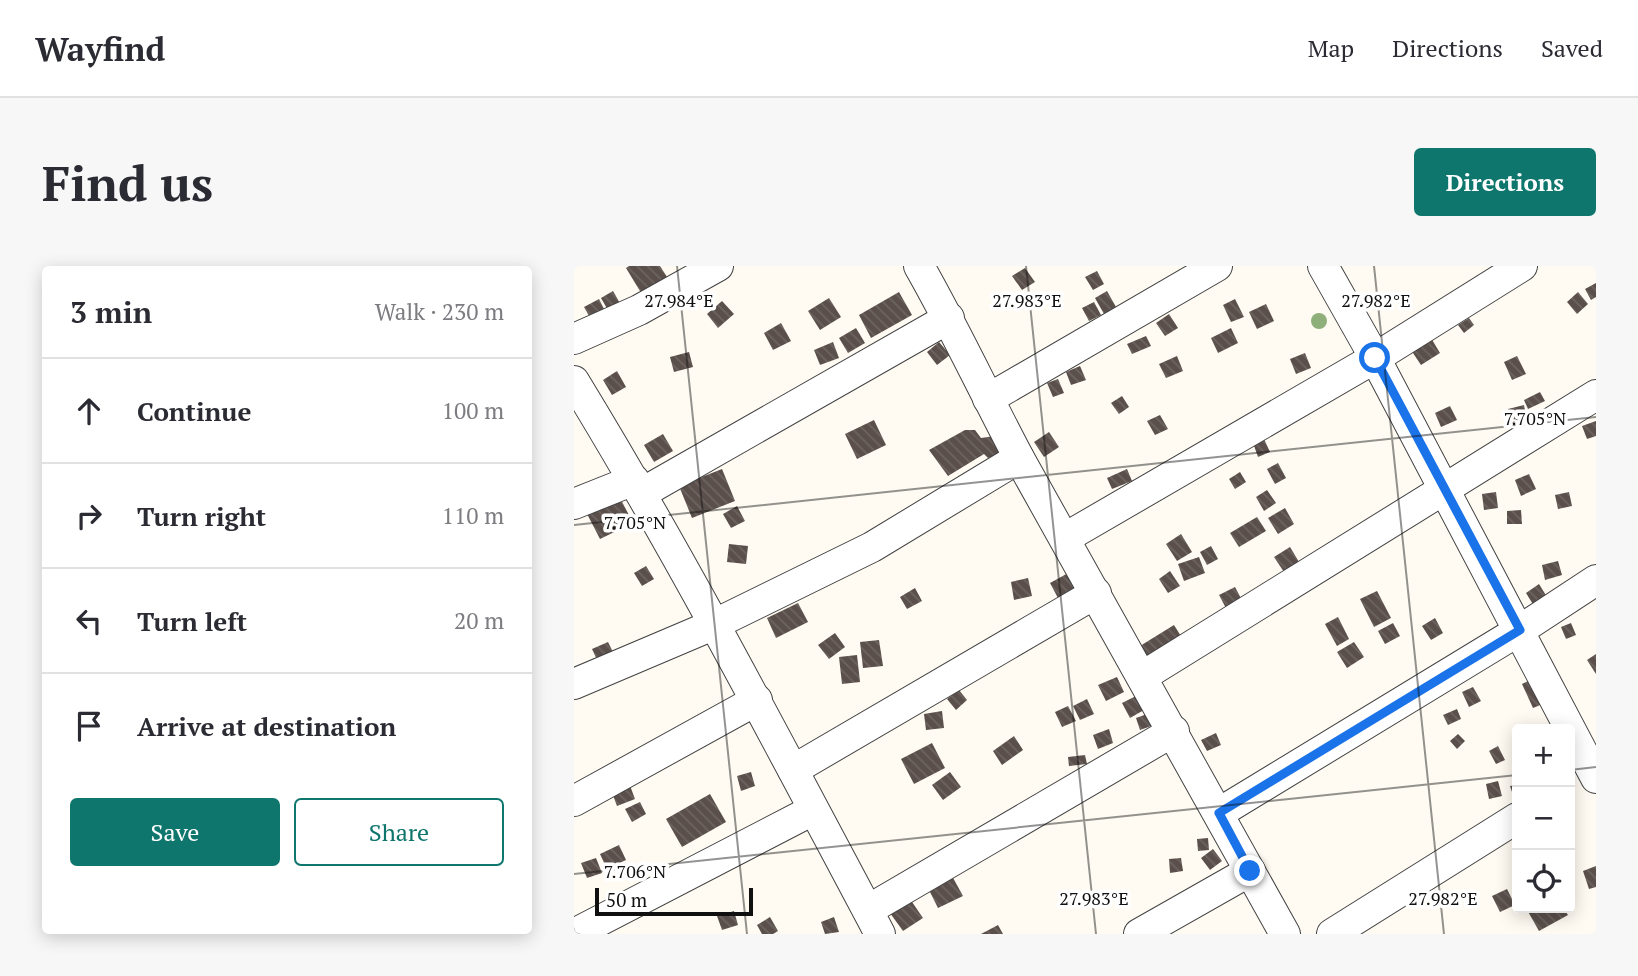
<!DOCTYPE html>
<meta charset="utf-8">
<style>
:root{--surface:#fff;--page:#f7f7f7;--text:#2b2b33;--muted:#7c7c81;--line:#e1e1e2;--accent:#0f766e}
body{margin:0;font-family:"PT Serif",serif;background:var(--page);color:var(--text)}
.controls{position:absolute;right:21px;bottom:21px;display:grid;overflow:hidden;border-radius:7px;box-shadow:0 4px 18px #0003}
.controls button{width:63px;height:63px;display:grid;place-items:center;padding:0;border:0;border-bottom:2px solid var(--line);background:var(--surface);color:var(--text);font:35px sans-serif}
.scale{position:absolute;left:21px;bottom:18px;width:158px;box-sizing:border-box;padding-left:7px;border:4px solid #101010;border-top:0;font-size:19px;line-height:24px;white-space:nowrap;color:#101010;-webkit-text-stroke:5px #fff;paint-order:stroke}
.stop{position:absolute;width:21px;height:21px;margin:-16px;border:5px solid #1a73e8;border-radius:50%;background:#fff}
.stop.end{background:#1a73e8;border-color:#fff;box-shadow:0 2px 7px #0008}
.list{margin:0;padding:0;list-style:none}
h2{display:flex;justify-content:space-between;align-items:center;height:91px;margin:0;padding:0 28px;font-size:30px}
h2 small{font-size:23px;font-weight:400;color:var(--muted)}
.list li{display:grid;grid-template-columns:46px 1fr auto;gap:21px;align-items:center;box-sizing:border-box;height:105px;padding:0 28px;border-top:2px solid var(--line)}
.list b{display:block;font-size:26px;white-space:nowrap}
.list em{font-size:23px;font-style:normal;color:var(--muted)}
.actions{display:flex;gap:14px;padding:21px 28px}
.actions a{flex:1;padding:16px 0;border:2px solid var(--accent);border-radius:7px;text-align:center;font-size:24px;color:var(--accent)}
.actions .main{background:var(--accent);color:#fff}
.icon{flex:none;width:38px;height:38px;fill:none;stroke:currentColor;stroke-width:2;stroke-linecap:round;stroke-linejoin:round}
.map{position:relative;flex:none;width:1022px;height:668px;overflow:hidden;border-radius:7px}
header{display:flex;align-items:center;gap:42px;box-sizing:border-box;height:98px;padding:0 35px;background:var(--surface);border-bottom:2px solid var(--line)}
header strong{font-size:33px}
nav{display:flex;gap:38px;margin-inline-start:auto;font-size:24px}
.intro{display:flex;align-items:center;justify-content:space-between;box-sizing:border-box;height:168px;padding:0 42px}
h1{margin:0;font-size:49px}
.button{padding:18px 32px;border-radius:7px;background:var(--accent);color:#fff;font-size:24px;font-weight:700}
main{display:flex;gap:42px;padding:0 42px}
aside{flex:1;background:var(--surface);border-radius:7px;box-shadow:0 4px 18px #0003}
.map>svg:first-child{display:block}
.building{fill:url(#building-back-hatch)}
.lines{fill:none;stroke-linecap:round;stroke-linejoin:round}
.minor-casing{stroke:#434343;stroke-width:32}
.minor{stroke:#fff;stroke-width:30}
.tree{fill:#8eaf7a}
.route{stroke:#1a73e8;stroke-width:9}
.ticks{fill:none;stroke:#101010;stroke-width:2;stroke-opacity:0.45}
.ticks-label{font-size:18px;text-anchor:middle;fill:#101010;stroke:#fff;stroke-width:7;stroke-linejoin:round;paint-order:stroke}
</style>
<header>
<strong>Wayfind</strong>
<nav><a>Map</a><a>Directions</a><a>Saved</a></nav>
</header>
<div class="intro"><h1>Find us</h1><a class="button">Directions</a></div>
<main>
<aside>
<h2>3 min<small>Walk · 230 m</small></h2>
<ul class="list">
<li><svg class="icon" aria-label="ahead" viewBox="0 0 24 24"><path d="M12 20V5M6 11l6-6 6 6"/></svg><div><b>Continue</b></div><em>100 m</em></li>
<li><svg class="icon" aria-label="right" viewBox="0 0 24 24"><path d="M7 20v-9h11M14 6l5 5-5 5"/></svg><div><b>Turn right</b></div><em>110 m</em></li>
<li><svg class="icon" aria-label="left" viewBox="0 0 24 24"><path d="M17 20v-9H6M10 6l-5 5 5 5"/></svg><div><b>Turn left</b></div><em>20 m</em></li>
<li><svg class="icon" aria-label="arrive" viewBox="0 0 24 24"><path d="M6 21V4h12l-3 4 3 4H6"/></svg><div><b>Arrive at destination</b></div></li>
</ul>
<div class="actions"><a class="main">Save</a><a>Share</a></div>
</aside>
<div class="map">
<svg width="1022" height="668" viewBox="0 0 1022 668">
<defs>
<pattern id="building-back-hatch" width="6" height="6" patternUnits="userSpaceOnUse" patternTransform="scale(1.75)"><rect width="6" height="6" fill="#5a4f4b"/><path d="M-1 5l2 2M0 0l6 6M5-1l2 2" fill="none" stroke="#6d6461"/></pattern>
</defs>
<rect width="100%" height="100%" fill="#fffbf2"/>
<g class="building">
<polygon points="55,0 86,0 95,14 69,30 52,2"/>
<polygon points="451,2 461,16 448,24 438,10"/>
<polygon points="523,5 530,18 519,24 511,11"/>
<polygon points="1022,17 1022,31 1017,34 1011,23"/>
<polygon points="39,25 47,39 35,46 27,32"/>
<polygon points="533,25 542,41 530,48 521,32"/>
<polygon points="325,26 338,49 297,72 285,49"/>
<polygon points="1004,26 1014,38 1003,48 993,36"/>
<polygon points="255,32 267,51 246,64 234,45"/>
<polygon points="25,33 32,47 18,55 10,41"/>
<polygon points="661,33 670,51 657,56 649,39"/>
<polygon points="148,35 160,48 144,62 133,48"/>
<polygon points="520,36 527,49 515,55 508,42"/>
<polygon points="692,38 700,55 683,63 675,46"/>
<polygon points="595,48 604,62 591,70 582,57"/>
<polygon points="895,52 900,59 890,67 884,59"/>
<polygon points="207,57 217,75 199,84 190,67"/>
<polygon points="282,62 291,77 274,87 265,72"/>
<polygon points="657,62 664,77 644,87 637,72"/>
<polygon points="572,70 577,80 558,88 553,78"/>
<polygon points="857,72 866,87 847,99 837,84"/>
<polygon points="259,76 265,92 246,99 240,84"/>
<polygon points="365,76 376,89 363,99 353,86"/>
<polygon points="115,86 119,101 100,106 96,91"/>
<polygon points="731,87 737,102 722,108 716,93"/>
<polygon points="603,90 609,105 592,112 585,98"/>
<polygon points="943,90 952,108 938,114 930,96"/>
<polygon points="506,100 512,114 497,119 492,106"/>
<polygon points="43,105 52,121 38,129 29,114"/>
<polygon points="484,113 490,127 479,131 473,117"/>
<polygon points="966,126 971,135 954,143 950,134"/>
<polygon points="548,130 555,141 545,148 537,137"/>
<polygon points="950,139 953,154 937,157 934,143"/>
<polygon points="876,140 883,154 867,161 861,147"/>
<polygon points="586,149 594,163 581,169 573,155"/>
<polygon points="300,154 312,179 283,193 271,168"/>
<polygon points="1022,155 1022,170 1013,173 1008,160"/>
<polygon points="391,164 401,164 407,172 421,170 428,186 414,192 410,188 374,210 355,184"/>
<polygon points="475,166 485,181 470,191 460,176"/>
<polygon points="89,168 99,185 80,196 70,179"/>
<polygon points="690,173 696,186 684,191 679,177"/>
<polygon points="704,197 712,212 701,218 693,203"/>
<polygon points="148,203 161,235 118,252 105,220"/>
<polygon points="553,203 558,215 538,223 533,212"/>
<polygon points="666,206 672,216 661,223 655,213"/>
<polygon points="955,208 962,223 947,230 941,214"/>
<polygon points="693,224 702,237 690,245 682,231"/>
<polygon points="922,226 924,242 910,244 908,228"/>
<polygon points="995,226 998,240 984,243 981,229"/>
<polygon points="44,228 59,257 26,273 11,244"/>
<polygon points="163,240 171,255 157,262 149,248"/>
<polygon points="711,242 720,258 704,268 694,252"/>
<polygon points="947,244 948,258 933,258 933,245"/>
<polygon points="683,251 692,265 665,281 656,267"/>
<polygon points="607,268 618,286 603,295 592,278"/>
<polygon points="155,278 174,280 172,298 153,296"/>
<polygon points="637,280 644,293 633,299 626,286"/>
<polygon points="716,281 725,296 710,306 700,291"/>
<polygon points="625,291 631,307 610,315 604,298"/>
<polygon points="984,295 988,309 971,314 968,299"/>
<polygon points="72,300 80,313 68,320 60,307"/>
<polygon points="596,305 606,320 594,327 585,313"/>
<polygon points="496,306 505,323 485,334 476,317"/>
<polygon points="454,312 458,330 440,334 437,316"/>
<polygon points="965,318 973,331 960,340 952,327"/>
<polygon points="661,321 669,336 653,344 645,329"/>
<polygon points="341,322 348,335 333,343 326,331"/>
<polygon points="803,325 817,352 800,361 786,333"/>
<polygon points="224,337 234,356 202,372 193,352"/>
<polygon points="764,351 775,373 763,380 751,358"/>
<polygon points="861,352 869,367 857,374 848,360"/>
<polygon points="819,357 826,370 811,378 804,365"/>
<polygon points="997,357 1002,369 992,373 987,361"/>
<polygon points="600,359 610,375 576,396 566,380"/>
<polygon points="261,367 271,381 255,393 244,379"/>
<polygon points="305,374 309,400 289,402 286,376"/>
<polygon points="34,376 41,390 25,398 18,383"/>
<polygon points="780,376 790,391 773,402 763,386"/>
<polygon points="1022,388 1022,408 1013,394"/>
<polygon points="283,389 286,416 268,418 265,391"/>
<polygon points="965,410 976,435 959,442 948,418"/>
<polygon points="543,411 550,426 532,435 524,419"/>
<polygon points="899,421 907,435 895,441 888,426"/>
<polygon points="385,424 393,434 382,444 373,433"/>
<polygon points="562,430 570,444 556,452 548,437"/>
<polygon points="513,433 520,448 506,454 499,440"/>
<polygon points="494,440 502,455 488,461 481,446"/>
<polygon points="883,443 887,453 874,459 869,449"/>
<polygon points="368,445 370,462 352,464 350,448"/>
<polygon points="576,447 580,459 566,464 562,452"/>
<polygon points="535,463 539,477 524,483 519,469"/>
<polygon points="642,467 647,479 633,485 627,474"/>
<polygon points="884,468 891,475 883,483 876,475"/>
<polygon points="440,470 449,484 428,499 419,485"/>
<polygon points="358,477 371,502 340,518 327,493"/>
<polygon points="924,480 931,494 922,498 915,485"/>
<polygon points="511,489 513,498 495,500 494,491"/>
<polygon points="177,506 181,520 167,525 163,510"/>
<polygon points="376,506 387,521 369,534 358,519"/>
<polygon points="924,515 928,530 915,533 912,518"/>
<polygon points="55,517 61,533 43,540 37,524"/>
<polygon points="943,519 943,532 940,532 936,520"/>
<polygon points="136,528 152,556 108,581 92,553"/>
<polygon points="66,536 72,548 58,556 51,543"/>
<polygon points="634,572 635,584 624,585 623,573"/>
<polygon points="45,579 52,594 33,603 26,588"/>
<polygon points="639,583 648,595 636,604 627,592"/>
<polygon points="22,592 28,607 13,612 7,597"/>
<polygon points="607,592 609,605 596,607 595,593"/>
<polygon points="1022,600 1022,621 1015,623 1009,605"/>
<polygon points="378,610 389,630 364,642 354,622"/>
<polygon points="933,623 941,639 926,646 918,630"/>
<polygon points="336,633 349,652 329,665 316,647"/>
<polygon points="952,642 989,642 994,649 965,665"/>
<polygon points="160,645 164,659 148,664 143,650"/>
<polygon points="196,651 204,665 199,668 188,668 183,659"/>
<polygon points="260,651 265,666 251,668 247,656"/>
<polygon points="424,659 429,668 407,668"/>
</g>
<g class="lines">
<g class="minor-casing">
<g id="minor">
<path d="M345,0c36,63 66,128 100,192l266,476"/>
<polyline points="749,0 801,92 1022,512"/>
<polyline points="0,73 65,44 144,0"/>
<path d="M0,115c110,180 207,367 306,553"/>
<polyline points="414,133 643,0"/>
<polyline points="68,227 375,52"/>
<polyline points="0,238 60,214"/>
<polyline points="491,272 801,92 948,0"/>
<polyline points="569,410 1022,129"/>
<polyline points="0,418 139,359 298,281 445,192"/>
<polyline points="219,504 522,327"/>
<polyline points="0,535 183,434"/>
<polyline points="645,547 946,364 1022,314"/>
<polyline points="294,644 600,465"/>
<polyline points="0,668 239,544"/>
<polyline points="565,668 676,605"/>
<polyline points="758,668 943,552"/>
</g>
</g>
<use href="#minor" class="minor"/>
</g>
<circle class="tree" cx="745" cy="55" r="8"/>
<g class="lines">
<polyline class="route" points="676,605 645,547 946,364 801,92"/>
</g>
<path class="ticks" d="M103,0l70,668M452,0l70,668M800,0l70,668M0,259l1022,-108M996,504l26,-3M0,608l943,-99"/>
<g class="ticks-label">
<text x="105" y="41">27.984°E</text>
<text x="453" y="41">27.983°E</text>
<text x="802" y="41">27.982°E</text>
<text x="961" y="159">7.705°N</text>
<text x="61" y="263">7.705°N</text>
<text x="61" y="612">7.706°N</text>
<text x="520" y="639">27.983°E</text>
<text x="869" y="639">27.982°E</text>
</g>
</svg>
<div class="controls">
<button>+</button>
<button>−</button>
<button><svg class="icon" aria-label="locate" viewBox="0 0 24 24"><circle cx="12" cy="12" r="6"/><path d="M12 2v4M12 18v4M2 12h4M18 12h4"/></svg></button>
</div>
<div class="scale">50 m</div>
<div class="stop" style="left:801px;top:92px"></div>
<div class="stop end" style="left:676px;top:605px"></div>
</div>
</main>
